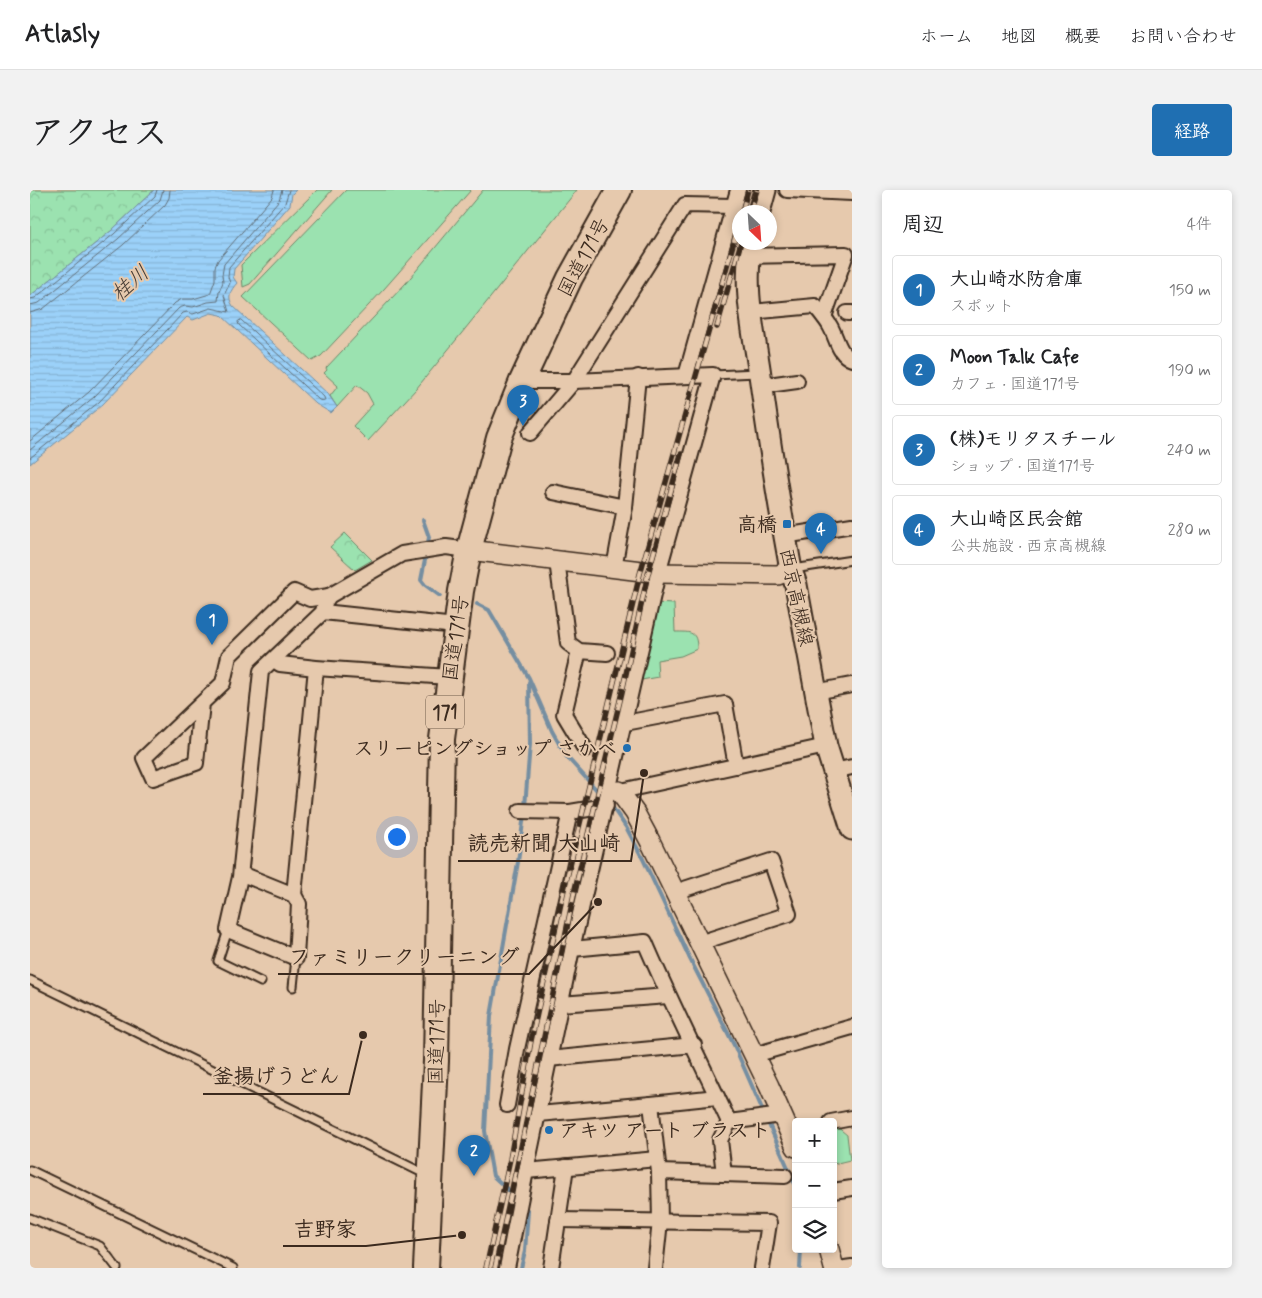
<!DOCTYPE html>
<html lang="ja">
<meta charset="utf-8">
<style>
:root{--surface:#fff;--page:#f2f2f2;--text:#202124;--muted:#757577;--line:#e0e0e0;--accent:#1f6fb2}
body{margin:0;font-family:Mynerve,"Klee One",sans-serif;background:var(--page);color:var(--text)}
.controls{position:absolute;right:15px;bottom:15px;display:grid;overflow:hidden;border-radius:5px;box-shadow:0 2px 8px #0003}
.controls button{width:45px;height:45px;display:grid;place-items:center;padding:0;border:0;border-bottom:1px solid var(--line);background:var(--surface);color:var(--text);font:25px sans-serif}
.compass{position:absolute;left:702px;top:15px;width:45px;height:45px;border-radius:50%;background:var(--surface);box-shadow:0 2px 8px #0003;rotate:155deg}
.you{position:absolute;left:366px;top:646px;width:18px;height:18px;margin:-12px;border:4px solid #fff;border-radius:50%;background:#1a73e8;box-shadow:0 0 0 8px #1a73e833}
.badge{display:grid;place-items:center;width:32px;height:32px;border-radius:50%;background:var(--accent);color:#fff;font-size:16px;font-weight:700}
.pin{position:absolute;translate:-50% -41px;filter:drop-shadow(0 1px 2px #0008)}
.pin::after{content:'';position:absolute;top:26px;width:18px;height:15px;background:inherit;clip-path:polygon(0 0,100% 0,50% 100%)}
.list{margin:0;padding:0;list-style:none}
h2{display:flex;justify-content:space-between;align-items:center;height:65px;margin:0;padding:0 20px;font-size:21px}
h2 small{font-size:16px;font-weight:400;color:var(--muted)}
.list li{display:grid;grid-template-columns:32px 1fr auto;gap:15px;align-items:center;box-sizing:border-box;height:70px;margin:0 10px 10px;padding:0 10px;border:1px solid var(--line);border-radius:5px}
.list b{display:block;font-size:19px;white-space:nowrap}
.list p{margin:0;font-size:16px;white-space:nowrap;color:var(--muted)}
.list em{font-size:16px;font-style:normal;color:var(--muted)}
.icon{flex:none;width:28px;height:28px;fill:none;stroke:currentColor;stroke-width:2;stroke-linecap:round;stroke-linejoin:round}
.map{position:relative;flex:none;width:822px;height:1078px;overflow:hidden;border-radius:5px}
header{display:flex;align-items:center;gap:30px;box-sizing:border-box;height:70px;padding:0 25px;background:var(--surface);border-bottom:1px solid var(--line)}
header strong{font-size:24px}
nav{display:flex;gap:28px;margin-inline-start:auto;font-size:18px}
.intro{display:flex;align-items:center;justify-content:space-between;box-sizing:border-box;height:120px;padding:0 30px}
h1{margin:0;font-size:35px}
.button{padding:12px 22px;border-radius:5px;background:var(--accent);color:#fff;font-size:18px;font-weight:700}
main{display:flex;gap:30px;padding:0 30px}
aside{flex:1;background:var(--surface);border-radius:5px;box-shadow:0 2px 8px #0003}
.map>svg:first-child{display:block}
.grass{fill:#9be2b0;stroke:#6b8667}
.forest{fill:url(#forest-crowns);stroke:#6b8667}
.water{fill:url(#water-rules);stroke:#758ea1}
.lines{fill:none;stroke-linecap:round;stroke-linejoin:round}
.shore{stroke:#616d76;stroke-width:1}
.stream{stroke:#758ea1;stroke-width:4}
.lane-casing{stroke:#3b2a1e;stroke-width:11}
.street-casing{stroke:#3b2a1e;stroke-width:18}
.secondary-casing{stroke:#3b2a1e;stroke-width:22}
.primary-casing{stroke:#3b2a1e;stroke-width:25}
.highway-casing{stroke:#3b2a1e;stroke-width:28}
.lane{stroke:#e6c9ad;stroke-width:7}
.street{stroke:#e6c9ad;stroke-width:14}
.secondary{stroke:#e6c9ad;stroke-width:19}
.primary{stroke:#e6c9ad;stroke-width:21}
.highway{stroke:#e6c9ad;stroke-width:24}
.rail-casing{stroke:#3b2a1e;stroke-width:5.5}
.rail{stroke:#e6c9ad;stroke-width:4;stroke-dasharray:11;stroke-linecap:butt}
.poi-dot{fill:#1f6fb2;stroke:#e6c9ad;stroke-width:2}
.labels{text-anchor:middle;stroke-width:4;stroke-linejoin:round;paint-order:stroke}
.shield{fill:#e6c9ad;stroke:#6e5a49;stroke-width:1}
.shield-label{font-size:19px;font-weight:bold;fill:#3b2a1e}
.street-label{font-size:20px;fill:#3b2a1e;stroke:#e6c9ad}
.poi-label{font-size:20px;font-weight:bold;fill:#3b2a1e;stroke:#e6c9ad;text-anchor:end}
.water-label{font-size:21px;font-style:italic;fill:#453b34;stroke:#e6c9ad}
.leader{fill:none;stroke:#3b2a1e;stroke-width:2}
.callout-dot{fill:#3b2a1e;stroke:#e6c9ad;stroke-width:2}
.callout-label{font-size:21px;text-anchor:middle;font-weight:bold;fill:#3b2a1e;stroke:#e6c9ad;stroke-width:4;stroke-linejoin:round;paint-order:stroke}
</style>
<header>
<strong>Atlasly</strong>
<nav><a>ホーム</a><a>地図</a><a>概要</a><a>お問い合わせ</a></nav>
</header>
<div class="intro"><h1>アクセス</h1><a class="button">経路</a></div>
<main>
<div class="map">
<svg width="822" height="1078" viewBox="0 0 822 1078">
<defs>
<pattern id="forest-crowns" width="20" height="18" patternUnits="userSpaceOnUse" patternTransform="scale(1.25)"><rect width="20" height="18" fill="#9be2b0"/><path d="M2 6a3 3 0 1 1 6 0M12 15a3 3 0 1 1 6 0" fill="none" stroke="#86c297"/></pattern>
<pattern id="water-rules" width="6" height="5" patternUnits="userSpaceOnUse" patternTransform="scale(1.25)"><rect width="6" height="5" fill="#9bd1f9"/><path d="M0 2.5h6" fill="none" stroke="#86b4d5"/></pattern>
</defs>
<rect width="100%" height="100%" fill="#e6c9ad"/>
<filter id="ink" filterUnits="userSpaceOnUse"><feTurbulence type="fractalNoise" baseFrequency=".02" numOctaves="2"/><feDisplacementMap in="SourceGraphic" scale="10" xChannelSelector="R" yChannelSelector="G"/><feConvolveMatrix kernelMatrix="1 2 1 2 8 2 1 2 1" color-interpolation-filters="sRGB"/></filter>
<g filter="url(#ink)">
<g class="grass">
<polygon points="287,0 302,0 220,94 213,97 211,75"/>
<polygon points="316,0 441,0 354,99 291,166 282,171 213,107"/>
<polygon points="453,0 547,0 431,144 386,199 338,251 323,236 343,214 337,203 327,195 307,217 300,206 308,196 294,183 297,180 296,178 376,93"/>
<path d="M623,413l21,1 1,28c16,0 22,-1 22,17l-16,7 -24,4 1,17 -22,4z"/>
<polygon points="803,936 806,936 817,945 820,970 803,974"/>
</g>
<g class="forest">
<polygon points="0,0 124,0 81,41 0,106"/>
<polygon points="315,343 342,370 325,380 300,357"/>
</g>
<path class="water" d="M124,0h142l-4,4 -2,11 -56,64 -1,8 4,6c-7,8 -10,14 -4,23l95,88 9,13 -6,6 -15,-9 -95,-89 -10,-2 -18,7 -6,-3 -85,88 -72,59v-168l81,-65z"/>
<g class="lines">
<g class="shore">
<polyline points="0,109 5,108 84,44 125,6 127,0"/>
<polyline points="0,115 9,113 88,49 130,10 133,0"/>
<polyline points="0,123 13,119 93,55 135,15 139,8 140,0"/>
<polygon points="211,130 294,207 295,211 289,210 209,135 208,132"/>
<polyline points="0,251 59,202 145,113 152,109 163,109 180,104 185,90 185,77 188,70 242,7 244,0"/>
<polyline points="0,260 64,207 149,118 155,116 163,117 178,112 188,111 189,102 193,92 192,85 194,74 249,10 252,0"/>
<polyline points="0,268 69,212 153,123 157,122 163,124 181,118 199,122 194,105 200,93 198,87 199,77 255,13 259,0"/>
</g>
<g class="stream">
<polyline points="393,330 399,347 397,358"/>
<polyline points="396,365 391,390 395,395 410,406"/>
<polyline points="447,414 459,420 499,488 522,541 536,566 573,607"/>
<polyline points="580,614 596,637 613,669 659,767 704,855 766,996"/>
<polyline points="495,617 500,554 499,492"/>
<polyline points="487,1008 463,986 455,941 461,826 488,672 494,624"/>
<polyline points="491,1078 495,1061 498,1021 493,1015"/>
<polyline points="770,1078 771,1059"/>
</g>
<g class="lane-casing">
<g id="lane">
<polyline points="683,185 727,183"/>
<polyline points="763,379 822,370"/>
<polyline points="198,740 188,771 231,792"/>
<polyline points="0,790 397,985"/>
<polyline points="263,797 266,768"/>
<polyline points="0,980 203,1078"/>
<polyline points="0,1028 70,1056 87,1078"/>
</g>
</g>
<g class="street-casing">
<g id="street">
<polyline points="757,0 822,3"/>
<polyline points="719,66 816,64 794,127"/>
<path d="M721,122l64,-6c5,6 11,13 15,20 7,12 8,28 22,33"/>
<polyline points="817,123 822,123"/>
<polyline points="656,186 708,0"/>
<polyline points="492,191 544,191 683,185 628,383 542,759 496,981 627,969"/>
<polyline points="731,196 767,191"/>
<polyline points="500,243 544,191 655,15 703,16"/>
<polyline points="523,302 595,317"/>
<polyline points="754,346 822,335"/>
<polyline points="527,371 538,453 549,461 577,463"/>
<polyline points="584,378 595,317 608,187"/>
<polyline points="293,422 426,436"/>
<polyline points="549,461 534,524 555,559"/>
<polyline points="244,470 250,474 286,478 419,487"/>
<polyline points="785,502 822,495"/>
<polyline points="172,513 166,573 123,588 114,568 193,493 199,466 264,402 280,409 299,406"/>
<polyline points="595,533 695,514 706,576"/>
<polyline points="804,581 822,577"/>
<polyline points="582,603 796,556"/>
<polyline points="490,621 540,622 576,616"/>
<polyline points="210,687 217,686 264,705 269,714 266,768 198,740 210,687 231,481 293,422 295,412 299,406 372,364 416,357 439,360"/>
<polyline points="645,702 741,671 759,724 669,753"/>
<polyline points="264,705 286,478"/>
<path d="M542,759l73,-7c26,61 56,120 84,180l53,-7"/>
<polyline points="530,814 638,806"/>
<polyline points="724,865 822,837"/>
<polyline points="518,869 664,855"/>
<polyline points="621,914 629,982 630,1031 625,1078"/>
<polyline points="477,915 487,859 540,622"/>
<polyline points="508,924 621,914 687,907"/>
<polyline points="801,932 822,928"/>
<polyline points="629,982 755,986"/>
<polyline points="694,984 690,950 699,932"/>
<polyline points="803,1001 822,998"/>
<polyline points="528,1030 739,1033 732,1078"/>
<polyline points="477,1078 496,981"/>
<polyline points="521,1078 536,977"/>
<polyline points="815,1078 822,1077"/>
</g>
</g>
<g class="secondary-casing">
<g id="secondary">
<polyline points="439,360 628,383 748,385 761,380"/>
<polyline points="589,601 605,623 620,651 739,896 766,957"/>
<polyline points="799,1059 804,1078"/>
</g>
</g>
<g class="primary-casing">
<g id="primary">
<polyline points="729,22 735,0"/>
<path d="M722,52c-10,43 2,90 8,133 9,65 19,130 31,195l5,15 30,161 26,83"/>
</g>
</g>
<g class="highway-casing">
<polyline id="highway" points="396,1078 406,871 412,549 431,401 439,360 469,248 492,191 540,88 589,0"/>
</g>
<use href="#lane" class="lane"/>
<use href="#street" class="street"/>
<use href="#secondary" class="secondary"/>
<use href="#primary" class="primary"/>
<use href="#highway" class="highway"/>
<g class="rail-casing">
<g id="rail">
<polyline points="712,22 718,0"/>
<polyline points="720,22 727,0"/>
<polyline points="687,137 711,52"/>
<polyline points="456,1078 480,969 501,851 533,704 610,384 710,30"/>
<polyline points="465,1078 488,971 545,699 592,502 618,384 651,264"/>
</g>
</g>
<use href="#rail" class="rail"/>
</g>
</g>
<g class="poi-dot">
<rect x="752" y="329" width="10" height="10" rx="2.5"/>
<circle cx="597" cy="558" r="5"/>
<circle cx="519" cy="940" r="5"/>
</g>
<g class="labels">
<rect class="shield" x="396" y="505.5" width="38" height="33" rx="4"/>
<g class="shield-label">
<text x="415" y="529">171</text>
</g>
<g class="street-label">
<text transform="translate(553 67) rotate(-62)" y="7">国道171号</text>
<text transform="translate(767 407) rotate(78)" y="7">西京高槻線</text>
<text transform="translate(425 448) rotate(-82)" y="7">国道171号</text>
<text transform="translate(406 852) rotate(-89)" y="7">国道171号</text>
</g>
<g class="poi-label">
<text x="747" y="341">高橋</text>
<text x="587" y="565">スリーピングショップ さかべ</text>
<text x="529" y="947" text-anchor="start">アキツ アート ブラスト</text>
</g>
<g class="water-label">
<text transform="translate(100 93) rotate(-41)" y="7">桂川</text>
</g>
</g>
<path class="leader" d="M614 583L601 671H428M568 712L499 784H248M333 845L319 904H173M432 1045L336 1056H253"/>
<g class="callout-dot">
<circle cx="614" cy="583" r="5"/>
<circle cx="568" cy="712" r="5"/>
<circle cx="333" cy="845" r="5"/>
<circle cx="432" cy="1045" r="5"/>
</g>
<g class="callout-label">
<text x="514" y="660">読売新聞 大山崎</text>
<text x="374" y="774">ファミリークリーニング</text>
<text x="246" y="893">釜揚げうどん</text>
<text x="295" y="1046">吉野家</text>
</g>
</svg>
<div class="controls">
<button>+</button>
<button>−</button>
<button><svg class="icon" aria-label="layers" viewBox="0 0 24 24"><path d="M12 4l9 5-9 5-9-5zM3 14l9 5 9-5"/></svg></button>
</div>
<svg class="compass" viewBox="-18 -18 36 36"><path d="M0-13l5 13h-10z" fill="#e53935"/><path d="M0 13l5-13h-10z" fill="#757577"/></svg>
<div class="you"></div>
<div class="pin badge" style="left:182px;top:455px">1</div>
<div class="pin badge" style="left:444px;top:986px">2</div>
<div class="pin badge" style="left:493px;top:236px">3</div>
<div class="pin badge" style="left:791px;top:364px">4</div>
</div>
<aside>
<h2>周辺<small>4件</small></h2>
<ul class="list">
<li><span class="badge">1</span><div><b>大山崎水防倉庫</b><p>スポット</p></div><em>150 m</em></li>
<li><span class="badge">2</span><div><b>Moon Talk Cafe</b><p>カフェ · 国道171号</p></div><em>190 m</em></li>
<li><span class="badge">3</span><div><b>(株)モリタスチール</b><p>ショップ · 国道171号</p></div><em>240 m</em></li>
<li><span class="badge">4</span><div><b>大山崎区民会館</b><p>公共施設 · 西京高槻線</p></div><em>280 m</em></li>
</ul>
</aside>
</main>
